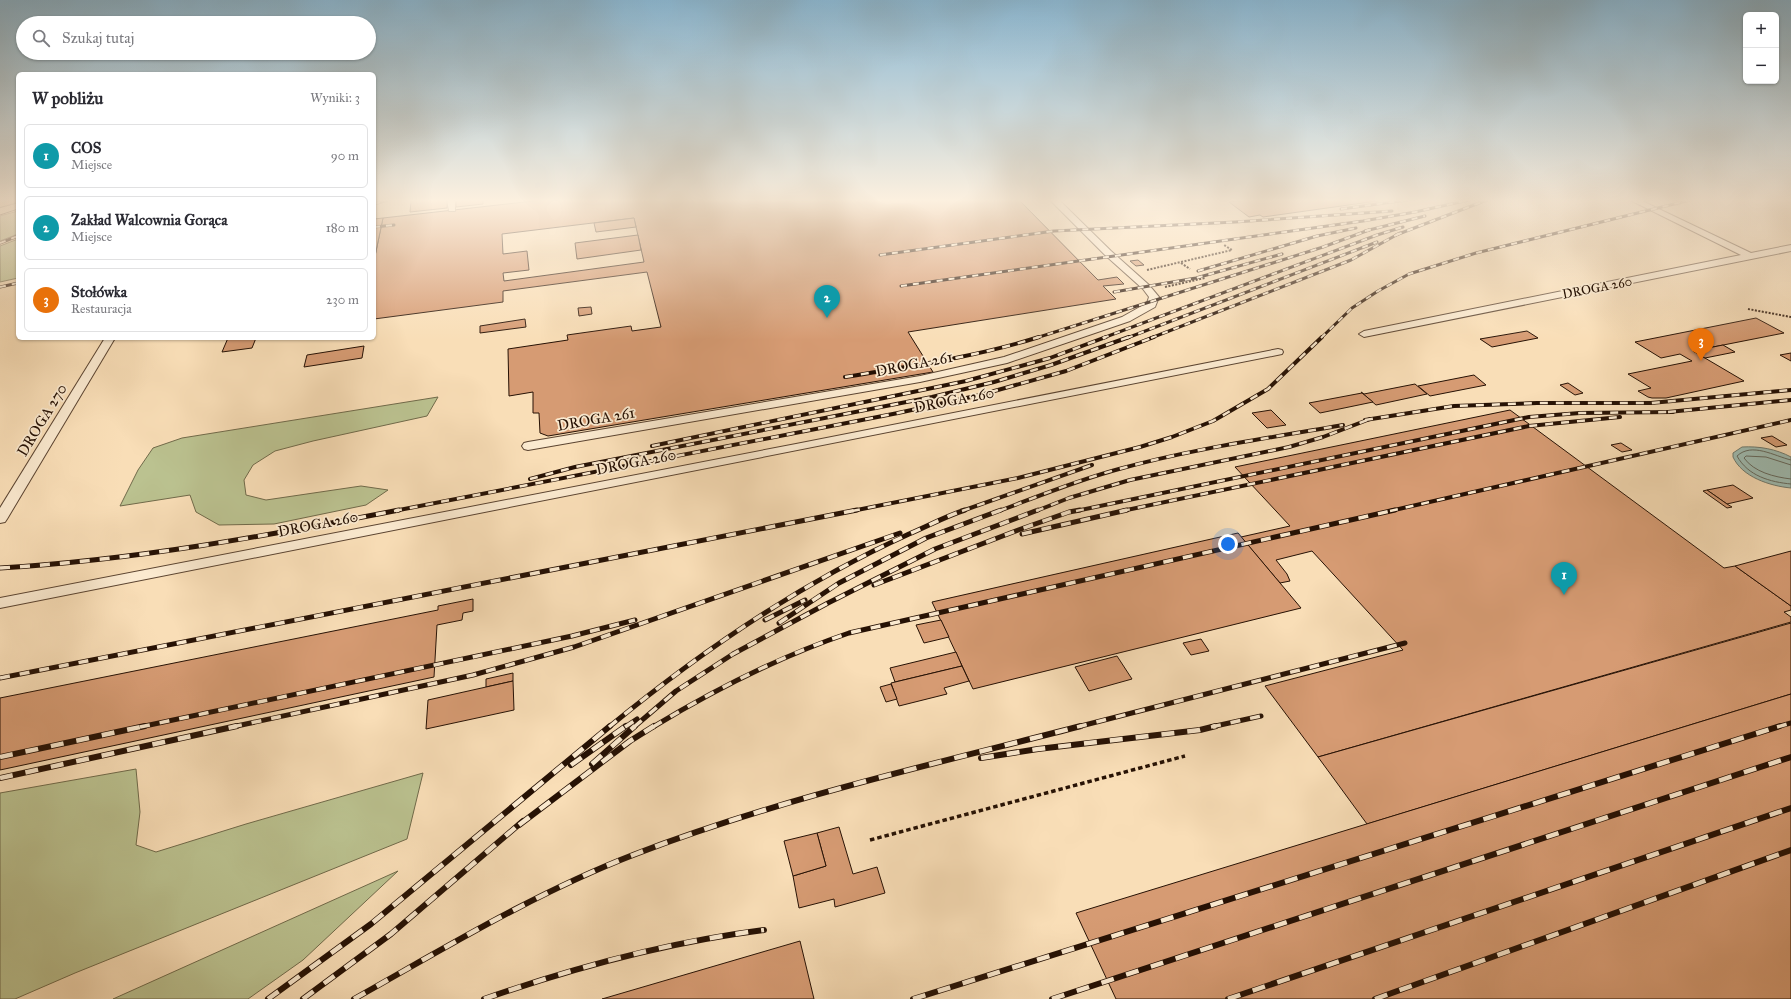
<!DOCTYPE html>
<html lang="pl">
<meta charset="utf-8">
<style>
:root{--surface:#fff;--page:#f7f7f7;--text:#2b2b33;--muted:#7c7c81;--line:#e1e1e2;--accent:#b45309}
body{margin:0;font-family:"IM FELL Great Primer",serif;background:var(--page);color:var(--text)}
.controls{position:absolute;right:12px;top:12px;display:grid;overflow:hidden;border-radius:6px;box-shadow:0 1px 3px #0004}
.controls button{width:36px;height:36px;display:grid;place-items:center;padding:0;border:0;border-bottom:1px solid var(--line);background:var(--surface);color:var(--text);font:20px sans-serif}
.you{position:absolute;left:1228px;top:544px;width:14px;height:14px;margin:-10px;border:3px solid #fff;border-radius:50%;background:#1a73e8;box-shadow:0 0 0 6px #1a73e833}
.badge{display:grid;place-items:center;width:26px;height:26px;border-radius:50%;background:var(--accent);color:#fff;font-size:13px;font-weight:700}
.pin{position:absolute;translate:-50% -33px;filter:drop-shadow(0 1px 2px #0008)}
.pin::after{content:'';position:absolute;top:21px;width:14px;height:12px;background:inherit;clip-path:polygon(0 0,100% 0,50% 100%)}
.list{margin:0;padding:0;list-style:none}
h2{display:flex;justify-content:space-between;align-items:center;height:52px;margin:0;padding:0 16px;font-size:17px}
h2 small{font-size:13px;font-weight:400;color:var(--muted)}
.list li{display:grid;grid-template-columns:26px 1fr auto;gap:12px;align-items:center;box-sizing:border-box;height:64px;margin:0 8px 8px;padding:0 8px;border:1px solid var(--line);border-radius:6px}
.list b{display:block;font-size:15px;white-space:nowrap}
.list p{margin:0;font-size:13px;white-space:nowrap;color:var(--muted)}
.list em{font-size:13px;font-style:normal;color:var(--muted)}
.icon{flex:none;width:22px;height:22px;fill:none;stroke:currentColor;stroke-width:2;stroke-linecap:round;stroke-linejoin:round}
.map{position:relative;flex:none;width:1791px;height:999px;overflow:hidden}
.search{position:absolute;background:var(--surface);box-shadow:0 1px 3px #0004;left:16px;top:16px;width:360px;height:44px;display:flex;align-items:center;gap:10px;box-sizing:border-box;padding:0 14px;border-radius:22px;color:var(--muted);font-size:15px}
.panel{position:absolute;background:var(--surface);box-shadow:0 1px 3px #0004;left:16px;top:72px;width:360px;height:268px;border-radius:6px}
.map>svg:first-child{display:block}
.green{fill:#bbc290;stroke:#706a4a}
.water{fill:#9ebcb2;stroke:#6e786c}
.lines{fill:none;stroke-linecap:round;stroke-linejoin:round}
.shore{stroke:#62665b;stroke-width:1}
.building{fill:#d69b73;stroke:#261104;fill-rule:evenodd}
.service-casing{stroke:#5b4431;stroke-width:2}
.primary-casing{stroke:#261104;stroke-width:2}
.path-far1{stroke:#261104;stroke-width:2;stroke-dasharray:2 1.5;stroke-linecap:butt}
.path{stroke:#261104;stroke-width:3.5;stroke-dasharray:4.5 3;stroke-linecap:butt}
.service{fill:#fbead0;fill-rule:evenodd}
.primary{fill:#ecbf7c;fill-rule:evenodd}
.tram{stroke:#261104;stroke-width:1}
.rail-far3-casing{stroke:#261104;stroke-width:3}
.rail-far2-casing{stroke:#261104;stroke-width:4}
.rail-far1-casing{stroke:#261104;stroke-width:5}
.rail-casing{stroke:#261104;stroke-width:6}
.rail-far3{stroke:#fbead0;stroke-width:2;stroke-dasharray:6;stroke-linecap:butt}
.rail-far2{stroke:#fbead0;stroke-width:2.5;stroke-dasharray:8;stroke-linecap:butt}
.rail-far1{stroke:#fbead0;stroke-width:3.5;stroke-dasharray:10;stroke-linecap:butt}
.rail{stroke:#fbead0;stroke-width:4.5;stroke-dasharray:13;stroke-linecap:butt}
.labels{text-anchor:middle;stroke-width:3.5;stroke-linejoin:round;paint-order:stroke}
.far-street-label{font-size:13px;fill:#261104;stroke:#fbead0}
.street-label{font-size:15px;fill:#261104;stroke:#fbead0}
</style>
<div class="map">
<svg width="1791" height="999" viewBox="0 0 1791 999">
<rect width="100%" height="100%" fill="#f9deb7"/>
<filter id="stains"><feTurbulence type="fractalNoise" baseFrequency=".005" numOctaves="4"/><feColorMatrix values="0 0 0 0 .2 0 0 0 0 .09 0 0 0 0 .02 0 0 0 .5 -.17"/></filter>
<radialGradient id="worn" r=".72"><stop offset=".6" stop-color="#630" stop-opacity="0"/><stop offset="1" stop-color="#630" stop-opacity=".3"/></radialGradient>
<g class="green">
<polygon points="18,211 18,234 0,241 0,216"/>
<polygon points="18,239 18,278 0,282 0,246"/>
<polygon points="438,397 427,416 313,441 275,451 253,465 244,480 246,495 266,500 361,486 388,490 366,505 274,524 219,525 196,512 190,495 120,506 138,470 153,448 182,438"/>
<polygon points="136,769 140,812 136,845 156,852 246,824 423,773 407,839 75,973 15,999 0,999 0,793"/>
<polygon points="398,871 303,960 248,999 113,999"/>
</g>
<path class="water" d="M1742,447c17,-1 34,2 49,10v31c-21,-2 -49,-11 -58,-31v-4z"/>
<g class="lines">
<g class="shore">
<path d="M1791,460c-17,-4 -39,-18 -54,-4 11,20 33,26 54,28"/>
<path d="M1791,465l-25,-8 -20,-1 -2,2c10,14 30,19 47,21"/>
</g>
</g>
<g class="building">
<polygon points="420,200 448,200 447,208 410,212 411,201"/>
<polygon points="456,200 483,200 483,204 456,207"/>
<path d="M542,200h477l79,80 19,-3 7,7 -21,2 13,13 -208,33 25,40 -385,64 -8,-3 -1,-20h-6v-21l-24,4 -1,-47 60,-9 -1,-5 64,-9 1,5 29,-4 -14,-55 -144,19v11l-129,17v-58l9,-43zM634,218l10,44 -140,19 -1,-8 26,-3 -2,-19 -24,3 -1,-20z"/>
<polygon points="1249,200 1384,200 1263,217 1260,215 1249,217 1229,202"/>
<polygon points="383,218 374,261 374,219"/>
<polygon points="634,218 636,227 596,232 594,223"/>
<polygon points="638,235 641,250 577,259 575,243"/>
<polygon points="1138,260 1144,265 1136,266 1130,261"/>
<polygon points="591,307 592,314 579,316 578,308"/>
<polygon points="1756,318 1784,333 1693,351 1744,381 1666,398 1652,398 1648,397 1638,391 1651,388 1628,374 1692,361 1680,354 1661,358 1635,342"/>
<polygon points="525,319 526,327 480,333 480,326"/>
<polygon points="1527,331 1538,338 1492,347 1480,339"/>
<polygon points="228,338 256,338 252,348 222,352"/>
<polygon points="1723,345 1735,352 1705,358 1693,351"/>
<polygon points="364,346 362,358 304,367 307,355"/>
<polygon points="1791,353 1791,361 1780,355"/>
<polygon points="1474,375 1486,385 1430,396 1418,386"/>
<polygon points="1568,383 1583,393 1575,395 1560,385"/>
<polygon points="1415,384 1427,394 1376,405 1361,392 1364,394"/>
<polygon points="1362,393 1373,402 1320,413 1309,403"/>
<polygon points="1271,410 1286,425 1267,428 1252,413"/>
<polygon points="1510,410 1724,568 1735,566 1791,606 1791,610 1784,612 1791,617 1791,622 1318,757 1265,686 1403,650 1312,551 1276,560 1287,574 1290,581 1280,583 1241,537 1290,526 1235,467"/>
<polygon points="1772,436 1787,445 1776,447 1761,438"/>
<polygon points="1621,443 1632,450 1622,452 1611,445"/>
<polygon points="1733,485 1753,498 1727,504 1707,490"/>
<polygon points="1707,490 1727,504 1732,507 1727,508 1703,491"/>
<polygon points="1238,533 1301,608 973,689 932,602"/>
<polygon points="1791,551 1791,606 1735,566"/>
<polygon points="473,599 473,611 463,613 462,620 437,625 434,677 0,770 0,698 438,610 438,606"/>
<polygon points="941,620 949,637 924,643 916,625"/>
<polygon points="1791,623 1791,694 1367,824 1318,757"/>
<polygon points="1201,639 1209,651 1191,655 1183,643"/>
<polygon points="956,652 962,666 895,682 890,668"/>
<polygon points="1117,656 1132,679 1089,691 1075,667"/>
<polygon points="962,666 969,681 944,688 947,694 899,706 891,683"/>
<polygon points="513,673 513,681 486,687 486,679"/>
<polygon points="513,681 514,710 426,729 428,700"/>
<polygon points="891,684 897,699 886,702 880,687"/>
<polygon points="1791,694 1791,999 1116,999 1076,913"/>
<polygon points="839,827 853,874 877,867 885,893 835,907 834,899 799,908 793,876 826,866 817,833"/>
<polygon points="817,833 826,866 793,876 784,841"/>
<polygon points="800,941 814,999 602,999"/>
</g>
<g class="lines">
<g class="service-casing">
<g id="service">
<polygon points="447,200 455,200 455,211 449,211"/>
<polygon points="1050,200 1059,200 1111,251 1149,285 1159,297 1155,307 1130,321 1007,363 920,382 528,450 524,449 522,446 524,443 528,442 920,376 1004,357 1122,317 1147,303 1149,297 1143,289 1105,255"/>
<polygon points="1630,200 1640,200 1751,253 1791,245 1791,251 1364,337 1359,334 1364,331 1741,255"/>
<polygon points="105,338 115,338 7,519 5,522 0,523 0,508"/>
<polygon points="1278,349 1282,350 1283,352 1282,354 0,608 0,598 796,444"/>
</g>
</g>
<g class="primary-casing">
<polygon id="primary" points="0,200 17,200 15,203 0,207"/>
</g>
<g class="path-far1">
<polyline points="1181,263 1190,269"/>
<polyline points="1147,270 1232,250 1224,245"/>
<polyline points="1165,287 1205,278"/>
<polyline points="1748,309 1791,317"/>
</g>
<polyline class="path" points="870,840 1185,756"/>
<use href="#service" class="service"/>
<use href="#primary" class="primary"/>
<polyline class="tram" points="0,215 18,209"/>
<g class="rail-far3-casing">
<g id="rail-far3">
<polyline points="374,204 388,200"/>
<polyline points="1341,209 1407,200"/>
<polyline points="374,227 394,225"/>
<polyline points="1365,231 1425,216"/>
<polyline points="1396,235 1487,200"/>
<polyline points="0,243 18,236"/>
<polyline points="880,255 1054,231 1235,222 1392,211"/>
<polyline points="1198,271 1317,236 1356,228"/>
<polyline points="901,286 1363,221 1415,212 1469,200"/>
<polyline points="0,287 18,283"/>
<polyline points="1114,292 1196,278 1282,254"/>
<polyline points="1036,338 1323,247 1369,230"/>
<polyline points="1103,338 1377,235 1403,227"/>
<polyline points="1127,338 1377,242"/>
<polyline points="1151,338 1351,260 1400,233"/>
<polyline points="1321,338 1352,308 1378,291 1409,274 1476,253 1690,200"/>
</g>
</g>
<g class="rail-far2-casing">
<g id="rail-far2">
<path d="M845,377c66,-11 131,-20 194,-40"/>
<polyline points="1668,412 1791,400"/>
<polyline points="1365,420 1454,406 1537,403 1651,403 1791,390"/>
<polyline points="652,446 966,381 1050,358 1106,337"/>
<polyline points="530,479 575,467 932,397 994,382 1051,365 1129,337"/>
<polyline points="394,511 898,413 980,395 1066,371 1154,337"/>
<polyline points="852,511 1018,478 1140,447 1172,437 1213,421 1268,389 1322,337"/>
<polyline points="962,511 1092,465"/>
<path d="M999,511c40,-15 79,-31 120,-42 72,-20 150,-31 224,-44"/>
<polyline points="1036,511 1069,498 1130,480 1289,447 1323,437 1370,419"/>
<polyline points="1076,511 1529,417 1580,413 1673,412"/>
<polyline points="1122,511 1529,426 1620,417"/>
<polyline points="1390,511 1791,420"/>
</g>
</g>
<g class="rail-far1-casing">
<g id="rail-far1">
<polyline points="1022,534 1127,510"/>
<path d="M0,568c135,-8 266,-32 399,-58"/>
<polyline points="874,585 1021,529 1069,512 1080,510"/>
<polyline points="765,620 805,600"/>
<polyline points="779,623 839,583 926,538 1001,510"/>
<polyline points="0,678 857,510"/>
<polyline points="140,727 572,636 635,620"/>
<polyline points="232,727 473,675 574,647 900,533"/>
<path d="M609,727c91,-75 192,-144 300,-193 19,-8 37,-18 56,-24"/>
<polyline points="625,727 637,719"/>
<polyline points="634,727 676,691 733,654 828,603 935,549 1038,510"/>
<path d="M653,727c63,-38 125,-70 196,-94l546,-123"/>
<polyline points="1077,727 1405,643"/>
<polyline points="1211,727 1261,716"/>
<polyline points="1777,727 1791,723"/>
</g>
</g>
<g class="rail-casing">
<g id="rail">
<polyline points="0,757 145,726"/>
<polyline points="981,758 1038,749 1200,730 1216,726"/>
<polyline points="592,764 635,726"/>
<polyline points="571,765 626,726"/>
<polyline points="0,778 237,726"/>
<polyline points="519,825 630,741 654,726"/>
<polyline points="268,999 371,924 610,726"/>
<polyline points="303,999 391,934 523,821"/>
<path d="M354,999c91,-51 181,-106 279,-144 145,-56 297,-90 448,-129"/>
<path d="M484,999c92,-32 184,-57 280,-69"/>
<polyline points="913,999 1780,726"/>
<polyline points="1052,999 1791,757"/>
<polyline points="1228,999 1791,808"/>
<polyline points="1375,999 1791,850"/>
</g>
</g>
<use href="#rail-far3" class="rail-far3"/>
<use href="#rail-far2" class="rail-far2"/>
<use href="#rail-far1" class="rail-far1"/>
<use href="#rail" class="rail"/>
</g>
<linearGradient id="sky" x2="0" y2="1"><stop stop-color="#8ab7d2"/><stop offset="0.59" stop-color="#fcf0df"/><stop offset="1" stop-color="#fcf0df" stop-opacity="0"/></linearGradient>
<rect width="1791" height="340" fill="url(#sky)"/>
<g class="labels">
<g class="far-street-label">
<text transform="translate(1597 287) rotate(-11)" y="5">DROGA 260</text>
</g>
<g class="street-label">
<text transform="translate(914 364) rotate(-11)" y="5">DROGA 261</text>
<text transform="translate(954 400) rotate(-11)" y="5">DROGA 260</text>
<text transform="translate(596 419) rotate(-10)" y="5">DROGA 261</text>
<text transform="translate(42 420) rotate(-59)" y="5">DROGA 270</text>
<text transform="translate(636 462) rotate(-11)" y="5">DROGA 260</text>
<text transform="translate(318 524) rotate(-11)" y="5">DROGA 260</text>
</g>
</g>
<rect width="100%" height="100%" filter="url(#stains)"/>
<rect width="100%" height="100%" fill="url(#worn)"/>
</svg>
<div class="controls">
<button>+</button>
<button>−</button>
</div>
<div class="you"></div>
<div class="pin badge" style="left:1564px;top:595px;background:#0f9aa8">1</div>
<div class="pin badge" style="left:827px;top:318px;background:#0f9aa8">2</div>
<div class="pin badge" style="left:1701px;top:361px;background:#e8710a">3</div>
<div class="search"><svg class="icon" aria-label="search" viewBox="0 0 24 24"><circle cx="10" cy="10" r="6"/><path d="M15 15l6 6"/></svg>Szukaj tutaj</div>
<section class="panel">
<h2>W pobliżu<small>Wyniki: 3</small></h2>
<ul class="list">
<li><span class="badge" style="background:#0f9aa8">1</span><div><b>COS</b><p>Miejsce</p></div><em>90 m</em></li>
<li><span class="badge" style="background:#0f9aa8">2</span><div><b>Zakład Walcownia Gorąca</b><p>Miejsce</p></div><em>180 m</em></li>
<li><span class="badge" style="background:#e8710a">3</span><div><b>Stołówka</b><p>Restauracja</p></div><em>230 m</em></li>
</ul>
</section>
</div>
